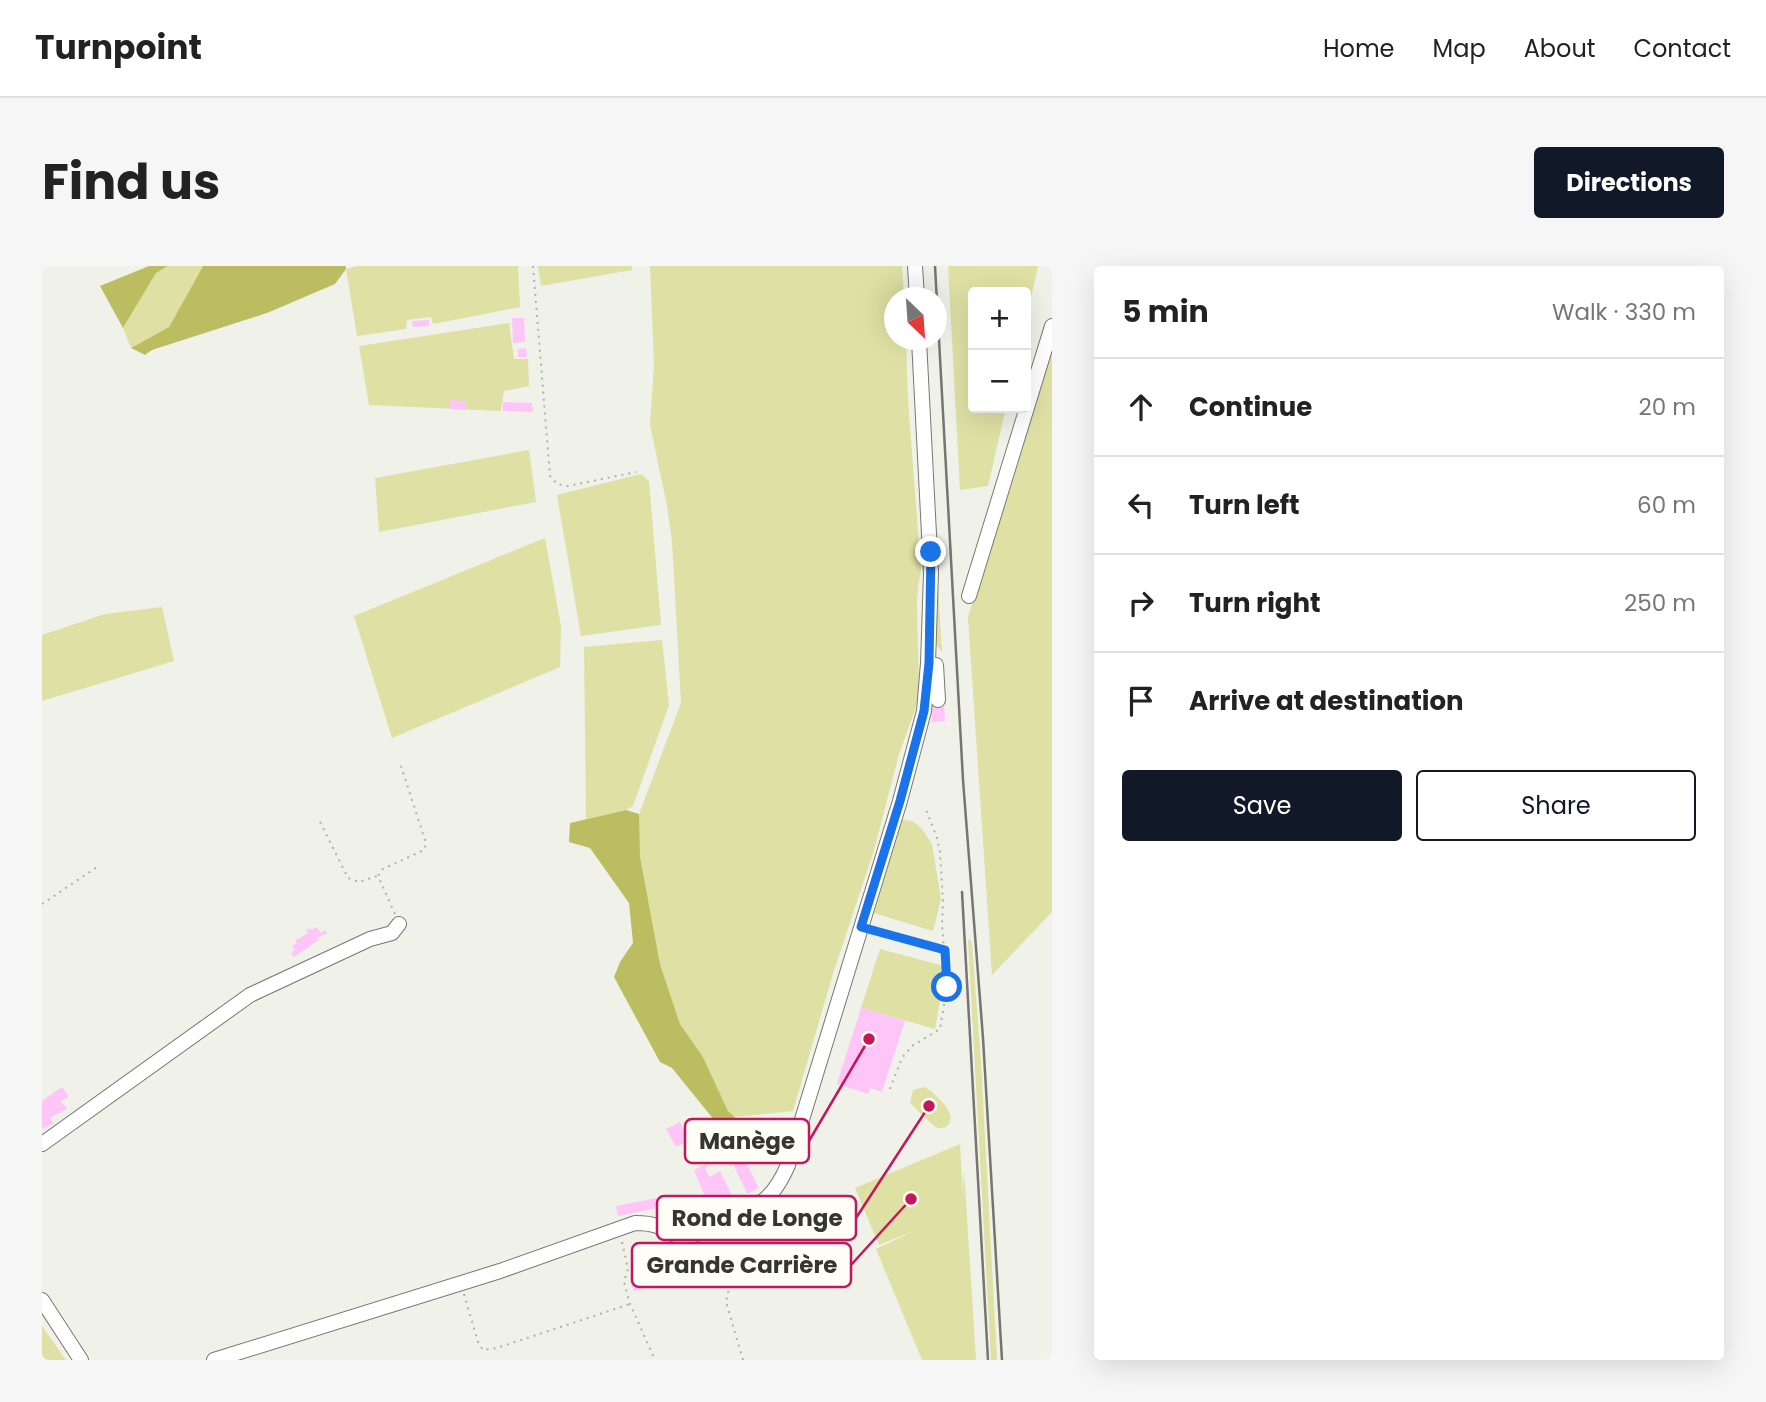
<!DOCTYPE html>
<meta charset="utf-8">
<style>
:root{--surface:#fff;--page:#f6f6f6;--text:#222;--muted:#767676;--line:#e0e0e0;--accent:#111827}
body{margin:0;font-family:Poppins,sans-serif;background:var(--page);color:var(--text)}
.controls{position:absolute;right:21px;top:21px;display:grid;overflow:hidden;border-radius:7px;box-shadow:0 7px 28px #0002}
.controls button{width:63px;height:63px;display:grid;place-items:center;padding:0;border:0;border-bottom:2px solid var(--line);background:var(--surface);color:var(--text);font:35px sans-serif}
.compass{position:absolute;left:842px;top:21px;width:63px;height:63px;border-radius:50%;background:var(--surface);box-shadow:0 7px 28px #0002;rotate:155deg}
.stop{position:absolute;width:21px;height:21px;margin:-16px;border:5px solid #1a73e8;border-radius:50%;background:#fff}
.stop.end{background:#1a73e8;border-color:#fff;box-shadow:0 2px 7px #0008}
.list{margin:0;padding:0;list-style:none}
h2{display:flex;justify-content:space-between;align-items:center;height:91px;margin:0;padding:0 28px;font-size:30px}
h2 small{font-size:23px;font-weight:400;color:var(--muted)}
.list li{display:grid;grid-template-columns:46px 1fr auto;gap:21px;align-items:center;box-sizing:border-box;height:98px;padding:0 28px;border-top:2px solid var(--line)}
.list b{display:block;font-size:26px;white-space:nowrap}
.list em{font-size:23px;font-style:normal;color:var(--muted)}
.actions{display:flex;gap:14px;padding:21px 28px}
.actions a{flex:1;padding:16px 0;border:2px solid var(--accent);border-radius:7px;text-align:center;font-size:24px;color:var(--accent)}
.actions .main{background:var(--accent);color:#fff}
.icon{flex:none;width:38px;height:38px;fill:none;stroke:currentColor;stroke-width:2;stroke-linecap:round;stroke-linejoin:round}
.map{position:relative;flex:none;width:1010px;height:1094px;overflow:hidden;border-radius:7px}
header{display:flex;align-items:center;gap:42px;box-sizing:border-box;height:98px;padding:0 35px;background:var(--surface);border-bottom:2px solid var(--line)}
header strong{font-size:33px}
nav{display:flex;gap:38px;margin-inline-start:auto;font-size:24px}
.intro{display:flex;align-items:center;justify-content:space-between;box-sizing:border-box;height:168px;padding:0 42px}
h1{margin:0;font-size:49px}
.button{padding:18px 32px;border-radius:7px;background:var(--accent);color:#fff;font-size:24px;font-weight:700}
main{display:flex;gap:42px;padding:0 42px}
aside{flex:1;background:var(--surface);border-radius:7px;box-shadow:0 7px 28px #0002}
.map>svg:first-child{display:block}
.green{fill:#dfe0a4}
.forest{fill:#bcbd61}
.building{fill:#fdc5f8}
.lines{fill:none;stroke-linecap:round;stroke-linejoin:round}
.minor-casing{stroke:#787871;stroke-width:16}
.path{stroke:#b0b1aa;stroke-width:2;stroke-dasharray:2 5;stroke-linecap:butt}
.minor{stroke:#fff;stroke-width:14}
.rail{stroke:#757571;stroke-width:2.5}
.route{stroke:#1a73e8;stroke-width:9}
.leader{fill:none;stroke:#c2185b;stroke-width:2.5}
.callout-dot{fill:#c2185b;stroke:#fefef6;stroke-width:2.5}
.callout{fill:#fefef6;stroke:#c2185b;stroke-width:2.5}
.callout-label{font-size:23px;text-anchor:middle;font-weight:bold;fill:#353532}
</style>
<header>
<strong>Turnpoint</strong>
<nav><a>Home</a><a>Map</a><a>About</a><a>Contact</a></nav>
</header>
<div class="intro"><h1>Find us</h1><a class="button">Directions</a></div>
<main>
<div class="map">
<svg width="1010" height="1094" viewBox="0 0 1010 1094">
<rect width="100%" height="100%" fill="#f0f1e9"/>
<g class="green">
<polygon points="126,0 161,0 127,61 89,82 81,62 114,7"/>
<polygon points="316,0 476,0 478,41 391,58 389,51 365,54 364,63 315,70 304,3"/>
<polygon points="496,0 590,0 590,4 499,20"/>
<polygon points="608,0 860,0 862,31 852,32 852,74 864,74 866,134 879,305 876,321 875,339 877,426 873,444 857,488 832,584 790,711 751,845 693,851 686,845 661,791 638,758 618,698 597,588 597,548 639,437 630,275 625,240 608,159 612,99"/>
<polygon points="906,0 996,0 984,55 984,26 931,26 931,142 964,142 946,220 918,224"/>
<polygon points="467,57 472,93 486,93 487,120 462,125 459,145 327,139 317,80"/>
<polygon points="1010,76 1010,646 950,709 926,351"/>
<polygon points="487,184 494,236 337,266 333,212"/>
<polygon points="599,208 607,215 619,359 539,370 515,229"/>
<polygon points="503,272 519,360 518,401 350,472 312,350"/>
<polygon points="895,302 900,386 893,378"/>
<polygon points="120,341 132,395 0,435 0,369 63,348"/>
<polygon points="620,374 627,439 591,540 584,544 544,553 542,381"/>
<polygon points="860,553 872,556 880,563 890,578 899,633 891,665 832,647"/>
<polygon points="926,673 929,674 930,679 939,796 955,1094 949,1094"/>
<polygon points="838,683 902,700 900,724 893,763 819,742"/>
<path d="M882,821c8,4 21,16 25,25 5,11 -3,19 -14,15l-25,-24 3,-13z"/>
<polygon points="918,878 921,929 922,904 934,1094 880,1094 834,983 872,965 837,979 813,922"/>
<polygon points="0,1060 24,1094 0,1094"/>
</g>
<g class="forest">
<polygon points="107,0 126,0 114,7 81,62 58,20"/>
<polygon points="161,0 304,0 304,3 293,18 225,47 110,84 103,89 89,82 127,61"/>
<polygon points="584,544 597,548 598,591 618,698 638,758 661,791 686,845 693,851 677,860 630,802 618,796 572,711 578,696 591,677 587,637 548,582 527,576 528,557"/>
</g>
<g class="building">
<polygon points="470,52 482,52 483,76 471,77"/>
<polygon points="387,54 387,60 371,61 370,55"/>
<polygon points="484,82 485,91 476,91 476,83"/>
<polygon points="408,134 424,135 424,144 408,143"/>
<polygon points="461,136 490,137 491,146 461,145"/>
<polygon points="889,438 902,438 903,455 890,456"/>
<polygon points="274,661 279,667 283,664 285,667 275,672 277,674 252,691 249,687 253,684 250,680 255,677 253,675 266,667 264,665 268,662 270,664"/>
<polygon points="819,742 863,755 840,826 828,822 826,828 795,818"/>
<polygon points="20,821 27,831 19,835 25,843 8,852 12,857 1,863 0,861 0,835"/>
<polygon points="638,856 647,874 634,881 624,863"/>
<polygon points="648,882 652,889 646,892 643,885"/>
<polygon points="697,883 717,922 707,927 705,927 691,898 688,900 685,893 688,892 687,889"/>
<polygon points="664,898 666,901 663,902 667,911 678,905 694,938 648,958 646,955 629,961 617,949 622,947 624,950 664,933 652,904"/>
<polygon points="615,932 616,942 576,950 574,940"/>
<polygon points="693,967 695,971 685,975 683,970"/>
<polygon points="736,970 740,979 727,985 732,996 720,1002 718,1000 705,1005 702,997 687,1003 686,1000 660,1011 657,1001 636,1008 637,1011 592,1025 588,1015 634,1002 629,989 641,985 640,982 644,981 645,983 671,974 677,993 710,981"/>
<polygon points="608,977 612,990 594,997 589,984"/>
</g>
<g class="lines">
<g class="minor-casing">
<g id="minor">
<polyline points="873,0 875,32"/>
<polyline points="927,330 1010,60"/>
<polyline points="894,399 896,434"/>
<polyline points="0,878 208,729 328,673 350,667 357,658"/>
<polyline points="0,1034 39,1094"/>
<path d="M172,1094l286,-89 135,-48c8,0 14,0 22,3 8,4 16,10 25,11 15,1 69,-26 81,-36 12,-9 19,-22 25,-36l112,-364 24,-90 4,-48 3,-90 -12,-233"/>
</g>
</g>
<g class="path">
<polyline points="491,0 508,210 515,218 526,220 594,206"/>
<polyline points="278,556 306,612 317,616 335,610"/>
<polyline points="0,638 58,599"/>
<polyline points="353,648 336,610 341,603 382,584 384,577 359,500"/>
<polyline points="833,665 902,683"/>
<polyline points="848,823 860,792 870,780 898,763 905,721 900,659 901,635 898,586 895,572 883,541"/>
<polyline points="580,976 586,1003 582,1016 588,1038 613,1094"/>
<polyline points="422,1028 436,1076 441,1084 455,1082 588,1038"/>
<path d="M701,1094l-17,-58 3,-14c18,-11 43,-13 59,-25 5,-4 9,-9 13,-13 -4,-19 -11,-30 -24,-44"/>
</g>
<use href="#minor" class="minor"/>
<g class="rail">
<polyline points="893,0 921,514 941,772 960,1094"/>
<polyline points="920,626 946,1094"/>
</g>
</g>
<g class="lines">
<polyline class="route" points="889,286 887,397 882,445 858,535 819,661 903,684 905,721"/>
</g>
<path class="leader" d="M827 773L767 875M887 840L814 952M869 933L809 999"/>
<g class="callout-dot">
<circle cx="827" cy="773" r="7"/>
<circle cx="887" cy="840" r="7"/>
<circle cx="869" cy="933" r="7"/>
</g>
<g class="callout">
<rect x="643" y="853" width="124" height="44" rx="7"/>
<rect x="615" y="930" width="199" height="44" rx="7"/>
<rect x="590" y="977" width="219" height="44" rx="7"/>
</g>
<g class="callout-label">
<text x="705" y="883">Manège</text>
<text x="715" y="960">Rond de Longe</text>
<text x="700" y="1007">Grande Carrière</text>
</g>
</svg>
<div class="controls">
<button>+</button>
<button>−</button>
</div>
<svg class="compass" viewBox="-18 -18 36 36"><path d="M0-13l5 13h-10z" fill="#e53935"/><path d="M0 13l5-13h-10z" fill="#767676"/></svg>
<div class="stop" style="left:905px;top:721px"></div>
<div class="stop end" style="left:889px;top:286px"></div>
</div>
<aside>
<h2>5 min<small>Walk · 330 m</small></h2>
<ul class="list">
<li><svg class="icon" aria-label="ahead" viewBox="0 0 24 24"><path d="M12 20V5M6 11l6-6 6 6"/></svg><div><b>Continue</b></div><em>20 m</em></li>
<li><svg class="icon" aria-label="left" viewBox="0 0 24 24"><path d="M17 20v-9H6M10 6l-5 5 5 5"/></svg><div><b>Turn left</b></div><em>60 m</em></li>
<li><svg class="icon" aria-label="right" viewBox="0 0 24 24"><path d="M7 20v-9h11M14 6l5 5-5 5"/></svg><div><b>Turn right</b></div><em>250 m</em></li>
<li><svg class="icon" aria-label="arrive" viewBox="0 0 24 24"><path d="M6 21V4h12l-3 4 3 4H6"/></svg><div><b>Arrive at destination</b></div></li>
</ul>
<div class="actions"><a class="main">Save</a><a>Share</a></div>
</aside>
</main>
